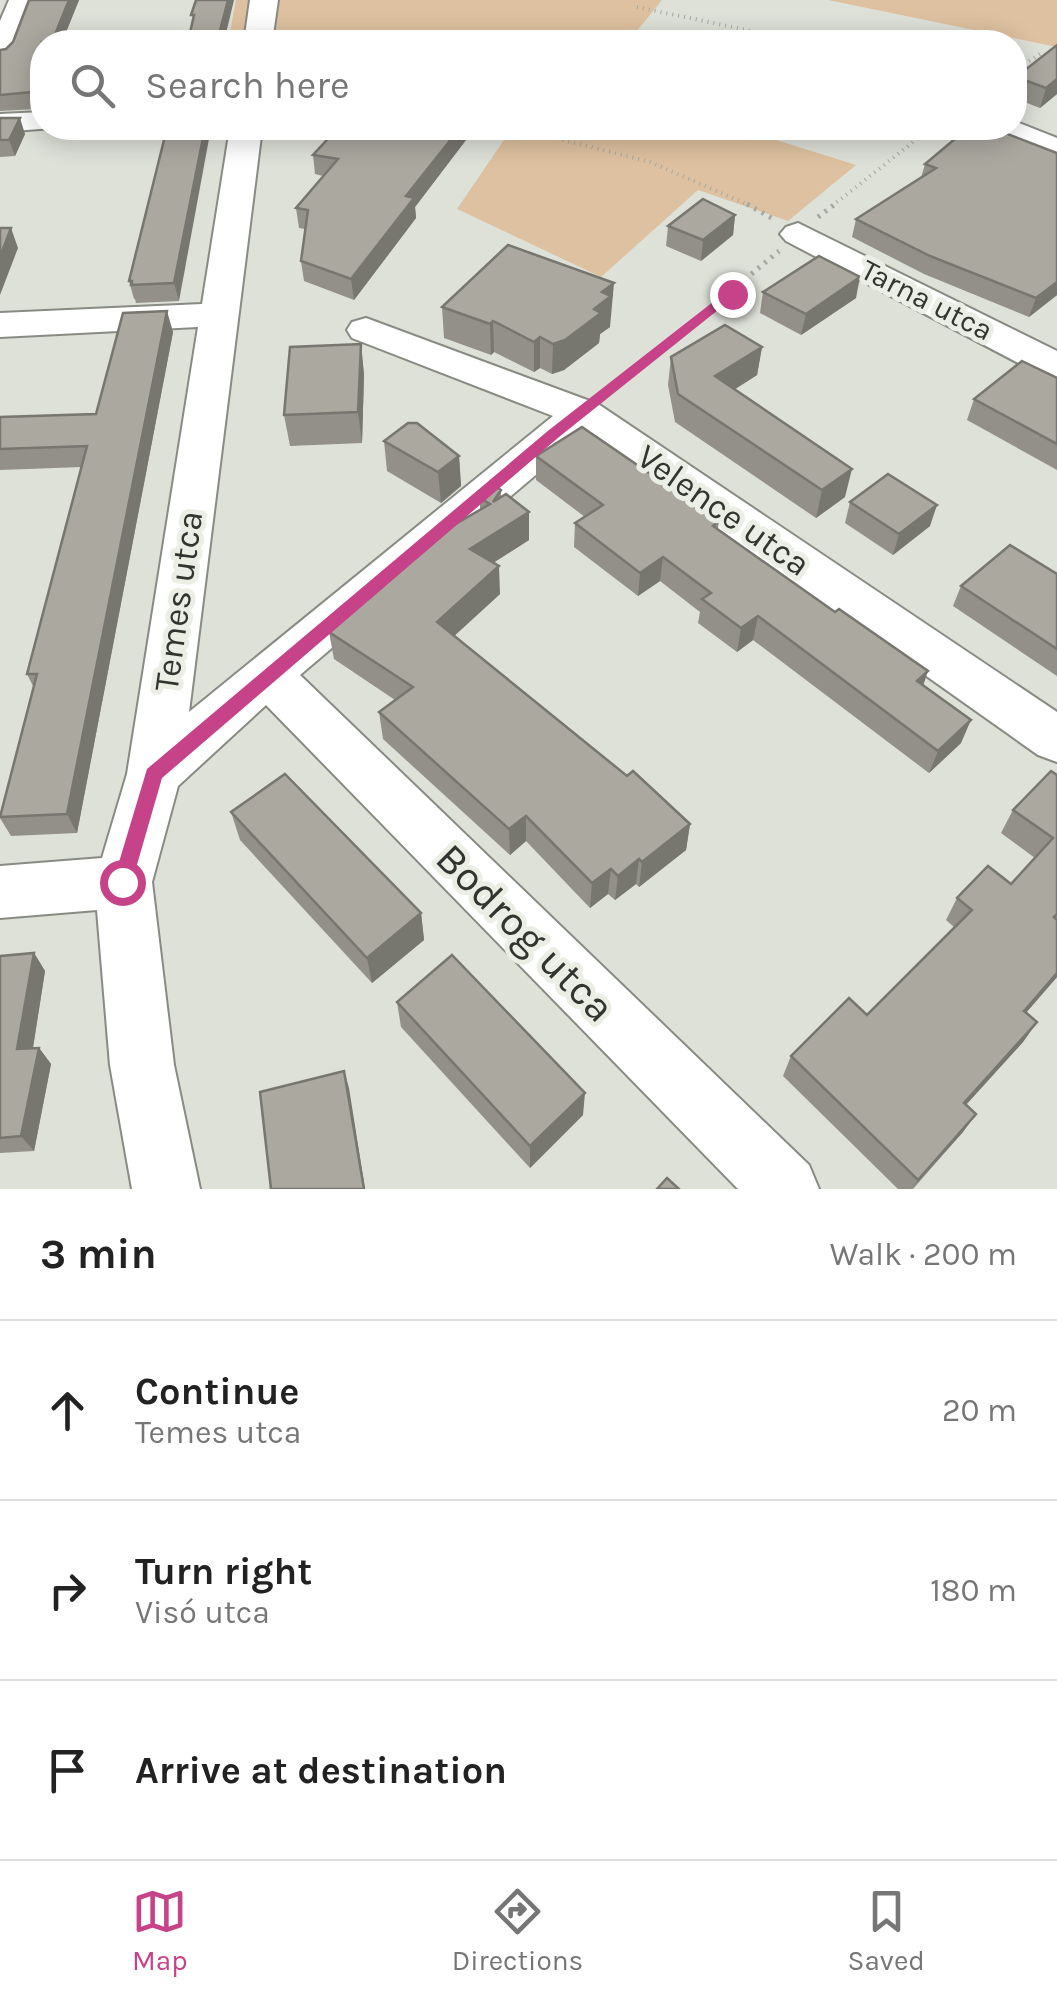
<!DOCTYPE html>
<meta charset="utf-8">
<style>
:root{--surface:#fff;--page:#f6f6f6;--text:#222;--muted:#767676;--line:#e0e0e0;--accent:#c64389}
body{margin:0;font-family:Karla,sans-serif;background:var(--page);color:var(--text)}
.stop{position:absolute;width:30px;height:30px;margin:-22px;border:8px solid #c64389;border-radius:50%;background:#fff}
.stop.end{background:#c64389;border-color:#fff;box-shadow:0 2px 10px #0008}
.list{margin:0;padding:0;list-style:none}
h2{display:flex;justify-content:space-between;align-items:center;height:130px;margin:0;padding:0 40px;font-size:42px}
h2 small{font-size:32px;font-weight:400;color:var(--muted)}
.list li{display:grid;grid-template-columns:65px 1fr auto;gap:30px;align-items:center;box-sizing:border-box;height:180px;padding:0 40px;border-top:2px solid var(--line)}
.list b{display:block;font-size:38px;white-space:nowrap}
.list p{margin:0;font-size:32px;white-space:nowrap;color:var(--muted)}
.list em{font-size:32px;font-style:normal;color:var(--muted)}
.icon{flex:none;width:55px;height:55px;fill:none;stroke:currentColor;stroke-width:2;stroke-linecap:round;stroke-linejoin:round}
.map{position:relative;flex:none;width:1057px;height:1189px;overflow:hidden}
.search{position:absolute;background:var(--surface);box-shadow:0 5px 25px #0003;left:30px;right:30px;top:30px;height:110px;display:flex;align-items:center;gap:25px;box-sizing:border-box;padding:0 35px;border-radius:40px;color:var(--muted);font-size:38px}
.sheet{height:670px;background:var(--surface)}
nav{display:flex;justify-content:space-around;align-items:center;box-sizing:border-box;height:140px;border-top:2px solid var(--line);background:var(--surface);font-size:28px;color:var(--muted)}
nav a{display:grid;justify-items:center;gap:5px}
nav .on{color:var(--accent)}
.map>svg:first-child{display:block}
.green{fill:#dec1a0}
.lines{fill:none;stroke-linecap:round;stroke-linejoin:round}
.minor-casing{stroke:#888b83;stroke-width:4}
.path-far1{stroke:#a6a9a1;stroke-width:4;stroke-dasharray:1 5;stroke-linecap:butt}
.path{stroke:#a6a9a1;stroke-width:5;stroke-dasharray:2.5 6;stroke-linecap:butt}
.minor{fill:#fff;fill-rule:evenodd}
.wall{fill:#929089}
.shaded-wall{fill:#77766f}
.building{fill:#aaa89f;stroke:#77766f;stroke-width:2.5}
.route{fill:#c64389}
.labels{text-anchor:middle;stroke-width:10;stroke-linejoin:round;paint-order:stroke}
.far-street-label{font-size:30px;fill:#323430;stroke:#ebeee5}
.street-label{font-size:35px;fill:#323430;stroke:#ebeee5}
.near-street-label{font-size:42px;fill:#323430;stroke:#ebeee5}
</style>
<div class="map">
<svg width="1057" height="1189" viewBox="0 0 1057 1189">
<rect width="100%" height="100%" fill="#dee1d8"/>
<g class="green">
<polygon points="236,0 662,0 628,42 228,42"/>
<polygon points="828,0 1057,0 1057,47"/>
<polygon points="512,128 738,128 856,165 788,221 698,190 601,277 457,209"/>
</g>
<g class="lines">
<g class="minor-casing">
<g id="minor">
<polygon points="9,0 37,0 15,55 10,61 0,64 0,21"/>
<polygon points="250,0 278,0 272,42 244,42"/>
<polygon points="42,112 42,128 53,128 0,132 0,114"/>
<polygon points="1014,121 1057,138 1057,160 994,135 989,128 1014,128"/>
<polygon points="230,128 262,128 189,712 553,416 352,338 347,330 352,322 366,318 598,404 1057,712 1057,762 1038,755 584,434 300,675 809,1165 819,1189 738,1189 266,705 178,786 152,882 174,1065 200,1189 132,1189 110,1065 97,910 0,918 0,866 102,858 127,774 198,327 0,337 0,313 202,304"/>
<polygon points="798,223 1057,351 1057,379 1043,376 786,241 780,234 786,227"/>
</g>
</g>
<g class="path-far1">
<polyline points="637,7 804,42"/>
<polyline points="1014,71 1040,54"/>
<polyline points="516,128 650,162 751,206"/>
<polyline points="832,206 931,128"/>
</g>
<g class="path">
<polyline points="747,204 775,220"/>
<polyline points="818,217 835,204"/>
<polyline points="608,394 779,251"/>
</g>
<use href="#minor" class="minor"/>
</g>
<g class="wall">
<polygon points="29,0 79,0 62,42 42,42 42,93 36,109 0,111 0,50 6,49 13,42"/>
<polygon points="1057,45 1057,94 1040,108 1014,98 1016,77"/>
<polygon points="0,118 25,134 15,156 0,157"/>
<polygon points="167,128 179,301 136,303 135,299 134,299 129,281"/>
<polygon points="968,128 1057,295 1029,317 924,274 852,237 856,219 921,178 925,164"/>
<polygon points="466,140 415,207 416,218 354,300 304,281 301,261 305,229 299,228 296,208 323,176 315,174 313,155"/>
<polygon points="735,215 733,235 701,261 666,246 668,226"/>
<polygon points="763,292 856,298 801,335 760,313"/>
<polygon points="442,307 612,314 610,315 610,327 600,334 599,343 564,370 552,374 540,368 534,372 494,352 491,355 444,338"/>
<polygon points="173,332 77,833 11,836 0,818 0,814 34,688 27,674 82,467 0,470 0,417 96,414"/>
<polygon points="361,344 364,375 362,443 290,446 284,415"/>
<polygon points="762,347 757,375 734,390 845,497 816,518 675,422 668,385 671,357"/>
<polygon points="1057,378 1057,470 967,420 974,399"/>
<polygon points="384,441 459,456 461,486 441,503 387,471"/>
<polygon points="536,456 719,521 718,529 923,686 961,743 929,773 753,640 737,652 698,623 700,612 660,581 638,596 574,547 575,523 585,517 536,480"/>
<polygon points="501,490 501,497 529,540 493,563 500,594 454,636 627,776 690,824 686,850 639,887 636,884 615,900 608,894 590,908 526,841 510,855 383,739 379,712 395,700 334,659 329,632 480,509 480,498"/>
<polygon points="850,502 930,526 893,555 845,523"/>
<polygon points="1057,574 1057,676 953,606 961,586"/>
<polygon points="1057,775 1057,977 1026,1013 1037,1022 1023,1042 966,1105 963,1132 913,1189 898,1189 783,1076 791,1056 867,1015 954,927 946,920 957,898 1011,884 1035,858 1001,833 1013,810"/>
<polygon points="231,812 421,913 424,940 372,983 240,840"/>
<polygon points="34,953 45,971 33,1048 39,1048 51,1064 34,1151 0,1153 0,956"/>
<polygon points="397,1002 583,1115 530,1168 401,1027"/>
</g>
<g class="shaded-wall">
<polygon points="69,0 79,0 62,42 52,42"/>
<polygon points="228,0 234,0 224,42 217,42"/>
<polygon points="42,65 42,93 36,109 32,92"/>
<polygon points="1057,79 1057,94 1040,108 1046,88"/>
<polygon points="20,118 25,134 15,156 9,140"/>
<polygon points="205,128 211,128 179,301 174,283"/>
<polygon points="460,128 466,128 466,140 415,207 416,218 354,300 351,279 406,196"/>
<polygon points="735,215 733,235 701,261 703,240"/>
<polygon points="11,228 18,248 0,295 0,257"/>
<polygon points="860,277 856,298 801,335 806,314"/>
<polygon points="1057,282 1057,295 1029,317 1036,298"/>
<polygon points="614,283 610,327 600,334 599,343 564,370 552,374 553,344 594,309 602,292"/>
<polygon points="167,311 173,332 77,833 67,814"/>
<polygon points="493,321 494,352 491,355 490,324"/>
<polygon points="540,337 540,368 534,372 534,342"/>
<polygon points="361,344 364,375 362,443 358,412"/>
<polygon points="762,347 757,375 711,404 715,376"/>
<polygon points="459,456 461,486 441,503 438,472"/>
<polygon points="852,469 845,497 816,518 822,490"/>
<polygon points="937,505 930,526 893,555 899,534"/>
<polygon points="529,512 529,540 471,577 470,549"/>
<polygon points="663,557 660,581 638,596 640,573"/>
<polygon points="499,566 500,594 440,649 437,622"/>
<polygon points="758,616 753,640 737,652 741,628"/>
<polygon points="928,671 920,695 917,681"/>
<polygon points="971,720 961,743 929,773 938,751"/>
<polygon points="526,816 526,841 510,855 509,829"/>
<polygon points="690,824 686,850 639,887 642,862"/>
<polygon points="639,859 636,884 615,900 618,876"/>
<polygon points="611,869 608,894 590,908 592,883"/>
<polygon points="421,913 424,940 372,983 367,958"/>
<polygon points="34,953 45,971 30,1066 17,1049"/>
<polygon points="1057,973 1057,977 1010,1031 1024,1011"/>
<polygon points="1037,1022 1023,1042 951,1121 964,1103"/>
<polygon points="39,1048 51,1064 34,1151 21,1136"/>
<polygon points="344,1071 349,1088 365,1189 364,1189"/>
<polygon points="585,1093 583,1115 530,1168 530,1146"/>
<polygon points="976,1114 963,1132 911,1189 918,1180"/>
</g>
<g class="building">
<polygon points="29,0 69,0 52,42 42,42 42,65 32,92 0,95 0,50 6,49 13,42"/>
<polygon points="196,0 228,0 217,42 188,42 194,15 191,15"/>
<polygon points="1057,45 1057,79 1046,88 1016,77"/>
<polygon points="0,118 20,118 9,140 0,140"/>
<polygon points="167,128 205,128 174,283 131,285 132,281 129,281"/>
<polygon points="338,128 460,128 406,196 414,198 351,279 301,261 308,210 296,208 338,159 313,155"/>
<polygon points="968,128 992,128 1057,153 1057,282 1036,298 930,256 856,219 936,168 925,164"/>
<polygon points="703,199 735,215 703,240 668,226"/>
<polygon points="0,228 11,228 0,257"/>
<polygon points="508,245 614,283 602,292 611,296 594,309 601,313 565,340 553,344 540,337 534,342 493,321 490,324 442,307"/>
<polygon points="819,256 860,277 806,314 763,292"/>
<polygon points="167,311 67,814 0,817 37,674 27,674 87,446 0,449 0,417 96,414 123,313"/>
<polygon points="725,325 762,347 715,376 852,469 822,490 678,394 671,357"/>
<polygon points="361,344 358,412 284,415 290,347"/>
<polygon points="1022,361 1057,378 1057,444 974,399"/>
<polygon points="408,423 417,423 459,456 438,472 384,441"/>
<polygon points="582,427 719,521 713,526 835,612 839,609 928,671 917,681 971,720 938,751 758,616 741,628 702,599 711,593 663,557 640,573 575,523 603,505 536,456"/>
<polygon points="888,474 937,505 899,534 850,502"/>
<polygon points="495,486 501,490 493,502 506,494 529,512 470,549 499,566 437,622 627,776 633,771 690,824 642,862 639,859 618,876 611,869 592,883 526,816 509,829 379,712 413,687 329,632 454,525 490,504 480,498"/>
<polygon points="1010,545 1057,574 1057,649 961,586"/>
<polygon points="1051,771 1057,775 1057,914 1054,917 1057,920 1057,973 1024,1011 1037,1022 964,1103 976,1114 918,1180 791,1056 849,998 867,1015 972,910 957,898 988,866 1011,884 1053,838 1013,810"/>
<polygon points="285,774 421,913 367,958 231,812"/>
<polygon points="34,953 17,1049 39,1048 21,1136 0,1138 0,956"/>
<polygon points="452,955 585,1093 530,1146 397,1002"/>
<polygon points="344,1071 364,1189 271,1189 260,1092"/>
<polygon points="667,1178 679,1189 657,1189"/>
</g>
<polygon class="route" points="727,291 738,294 559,437 162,778 132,882 129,888 116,888 113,882 147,769 549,430"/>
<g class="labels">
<g class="far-street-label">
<text transform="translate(927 300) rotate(27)" y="10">Tarna utca</text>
</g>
<g class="street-label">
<text transform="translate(724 510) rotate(35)" y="12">Velence utca</text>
<text transform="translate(178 601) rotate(-82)" y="12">Temes utca</text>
</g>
<g class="near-street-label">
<text transform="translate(526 932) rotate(45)" y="15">Bodrog utca</text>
</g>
</g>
</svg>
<div class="stop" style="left:122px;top:882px"></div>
<div class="stop end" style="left:732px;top:294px"></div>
<div class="search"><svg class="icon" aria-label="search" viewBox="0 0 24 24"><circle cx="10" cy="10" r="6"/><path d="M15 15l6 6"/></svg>Search here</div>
</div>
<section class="sheet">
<h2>3 min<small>Walk · 200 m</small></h2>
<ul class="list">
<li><svg class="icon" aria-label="ahead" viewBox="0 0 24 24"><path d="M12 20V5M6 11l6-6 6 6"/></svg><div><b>Continue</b><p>Temes utca</p></div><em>20 m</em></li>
<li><svg class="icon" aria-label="right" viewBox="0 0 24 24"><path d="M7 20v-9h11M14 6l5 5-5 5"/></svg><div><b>Turn right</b><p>Visó utca</p></div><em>180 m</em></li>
<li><svg class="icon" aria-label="arrive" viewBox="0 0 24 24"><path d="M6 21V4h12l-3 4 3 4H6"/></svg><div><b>Arrive at destination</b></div></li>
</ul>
</section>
<nav>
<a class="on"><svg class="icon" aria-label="map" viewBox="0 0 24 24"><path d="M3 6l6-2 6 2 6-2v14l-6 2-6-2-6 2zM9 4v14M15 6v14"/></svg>Map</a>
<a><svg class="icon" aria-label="directions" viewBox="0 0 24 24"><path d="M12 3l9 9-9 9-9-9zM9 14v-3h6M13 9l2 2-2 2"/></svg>Directions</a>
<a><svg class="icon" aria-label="saved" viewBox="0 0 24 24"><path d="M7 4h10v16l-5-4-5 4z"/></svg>Saved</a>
</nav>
